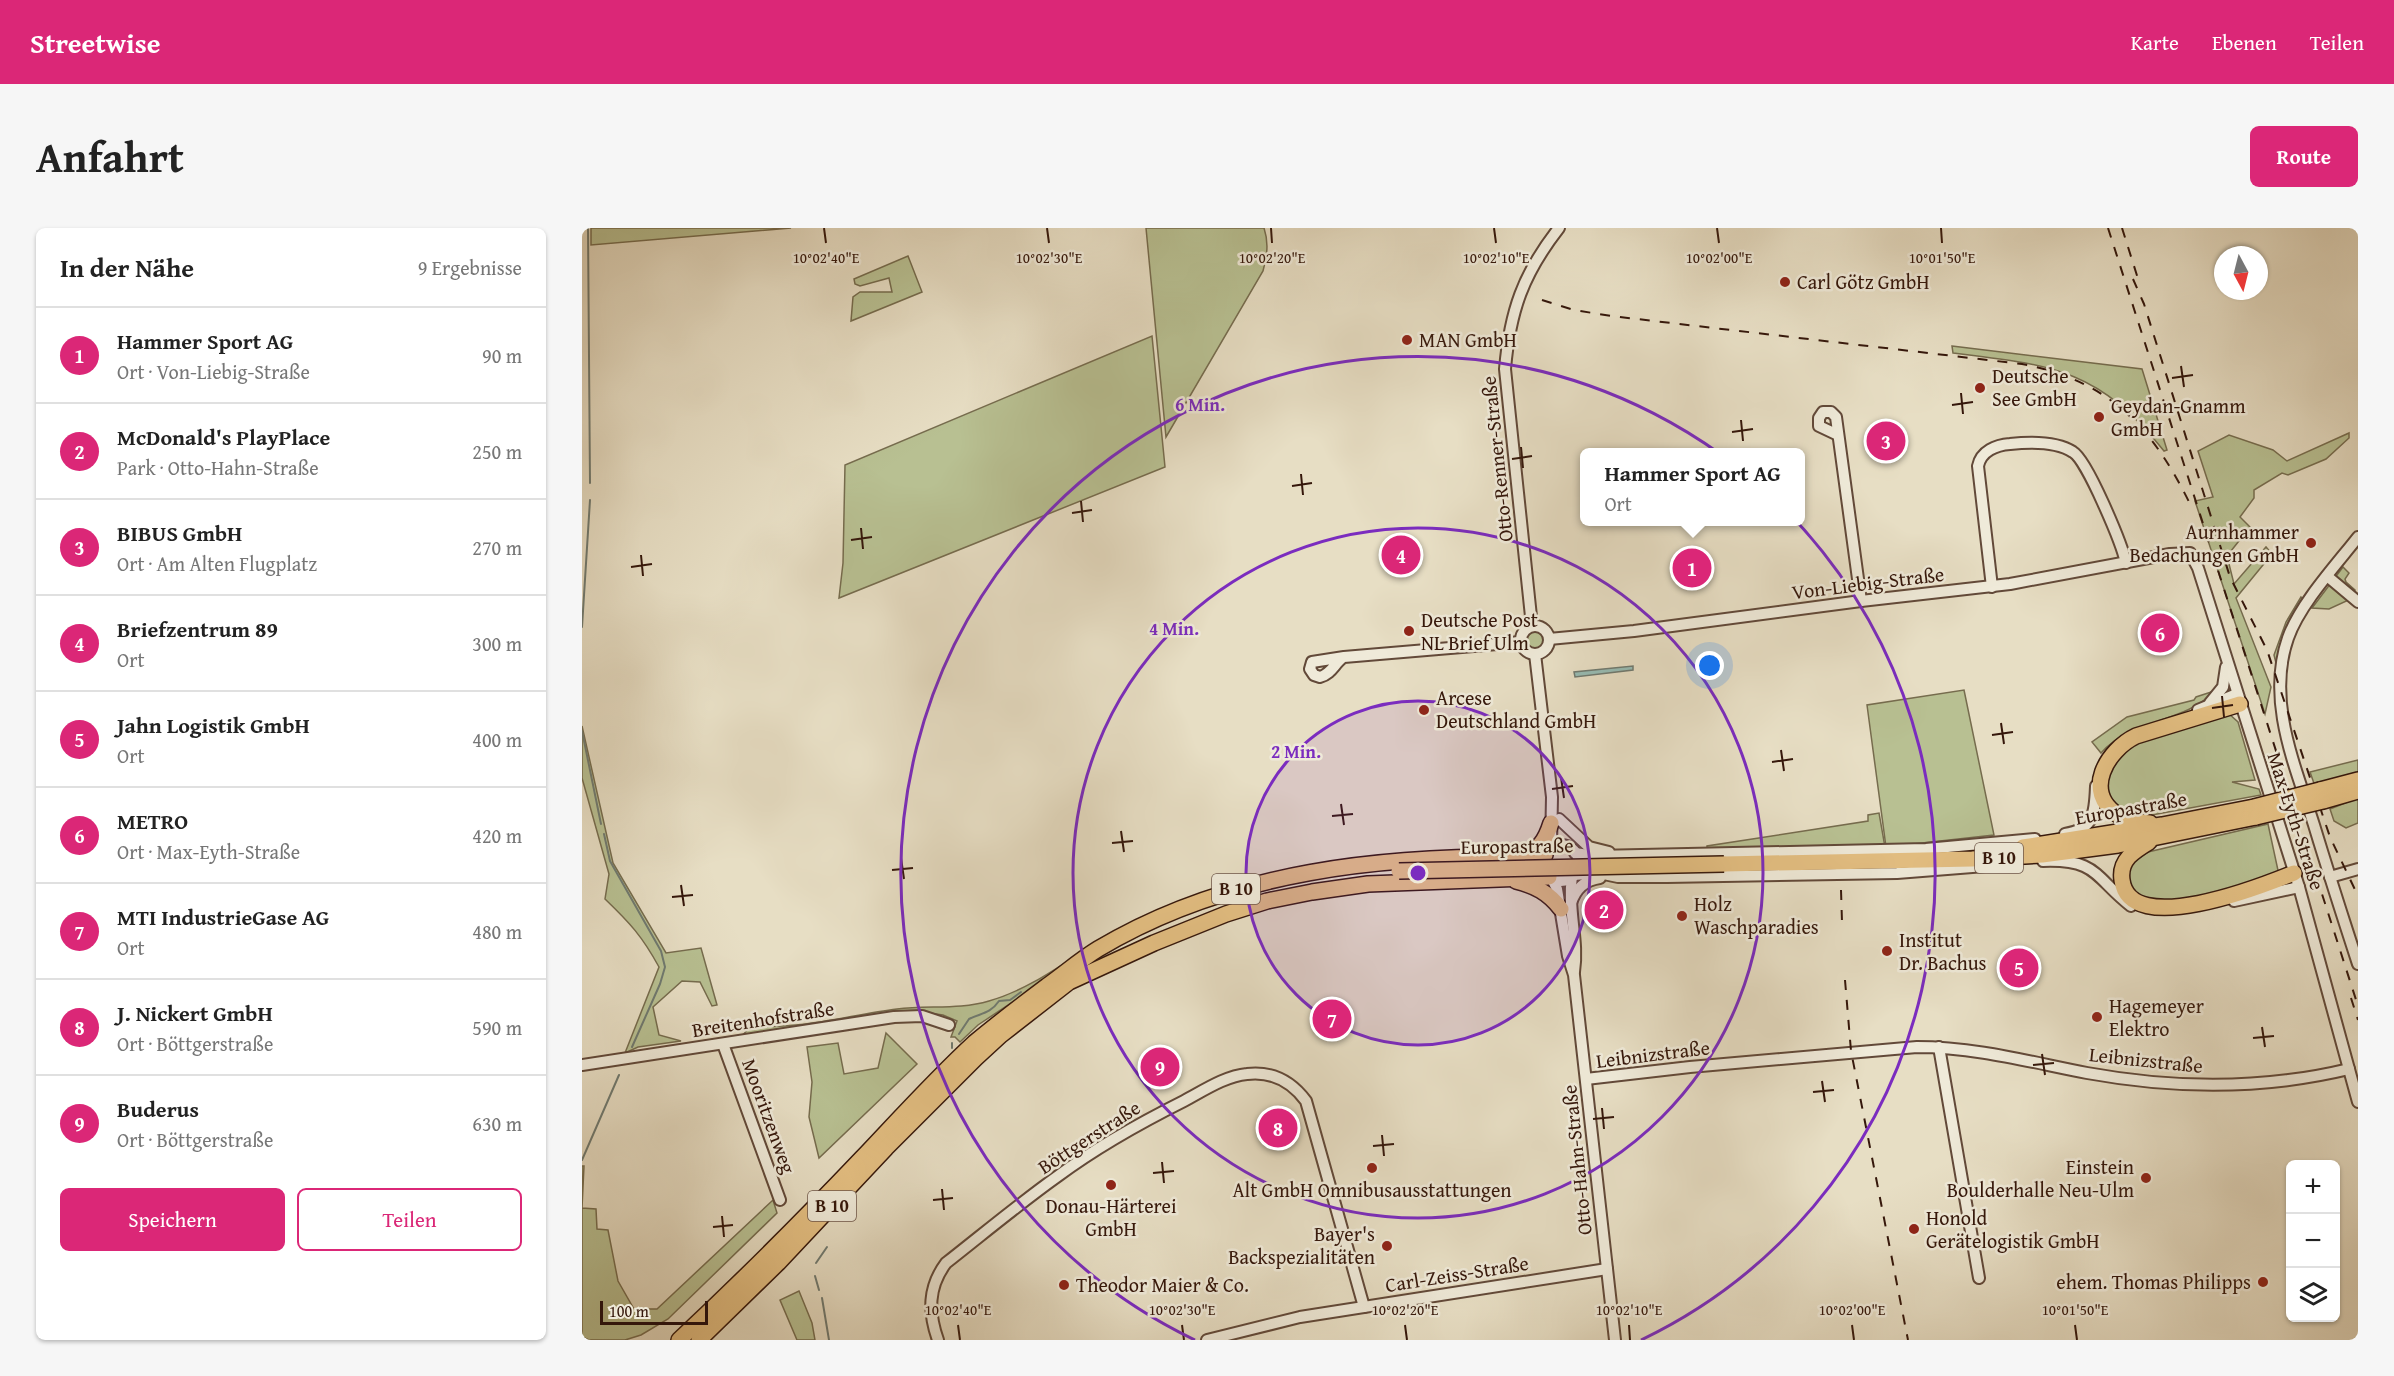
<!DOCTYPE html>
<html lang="de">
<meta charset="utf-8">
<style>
:root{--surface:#fff;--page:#f6f6f6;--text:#222;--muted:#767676;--line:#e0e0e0;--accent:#db2777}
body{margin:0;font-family:"Gentium Book Plus",serif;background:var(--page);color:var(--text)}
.controls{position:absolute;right:18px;bottom:18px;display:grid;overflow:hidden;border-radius:9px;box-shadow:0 2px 4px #0004}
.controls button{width:54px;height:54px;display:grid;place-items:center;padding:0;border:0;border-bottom:2px solid var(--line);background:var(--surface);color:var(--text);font:30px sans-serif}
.compass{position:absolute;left:1632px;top:18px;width:54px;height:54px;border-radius:50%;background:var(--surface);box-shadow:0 2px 4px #0004;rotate:173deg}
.scale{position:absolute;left:18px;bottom:15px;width:108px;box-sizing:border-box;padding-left:6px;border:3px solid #35170b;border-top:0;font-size:16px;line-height:21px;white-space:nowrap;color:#35170b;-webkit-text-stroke:4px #efead9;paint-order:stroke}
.you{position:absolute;left:1128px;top:438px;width:21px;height:21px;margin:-15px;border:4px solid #fff;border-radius:50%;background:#1a73e8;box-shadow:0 0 0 9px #1a73e833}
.badge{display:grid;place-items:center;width:39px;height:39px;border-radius:50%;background:var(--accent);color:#fff;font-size:20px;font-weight:700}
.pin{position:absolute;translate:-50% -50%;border:3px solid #fff;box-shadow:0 2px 6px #0006}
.popup{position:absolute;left:998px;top:220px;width:225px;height:78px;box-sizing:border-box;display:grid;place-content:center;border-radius:9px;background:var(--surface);filter:drop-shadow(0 2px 4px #0005);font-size:20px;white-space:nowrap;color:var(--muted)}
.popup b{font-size:22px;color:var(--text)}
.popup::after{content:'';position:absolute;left:50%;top:100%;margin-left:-12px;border:12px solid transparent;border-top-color:var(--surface)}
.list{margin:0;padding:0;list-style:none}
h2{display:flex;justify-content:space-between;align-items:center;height:78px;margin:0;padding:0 24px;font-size:26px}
h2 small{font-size:20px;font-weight:400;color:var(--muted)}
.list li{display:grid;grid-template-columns:39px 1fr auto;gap:18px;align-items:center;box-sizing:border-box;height:96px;padding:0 24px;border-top:2px solid var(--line)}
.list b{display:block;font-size:22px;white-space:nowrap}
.list p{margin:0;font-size:20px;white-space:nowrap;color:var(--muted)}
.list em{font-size:20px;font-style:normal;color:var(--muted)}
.actions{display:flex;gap:12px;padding:18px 24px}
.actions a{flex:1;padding:14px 0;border:2px solid var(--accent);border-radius:9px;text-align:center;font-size:21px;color:var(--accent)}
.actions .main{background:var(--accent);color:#fff}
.icon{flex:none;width:33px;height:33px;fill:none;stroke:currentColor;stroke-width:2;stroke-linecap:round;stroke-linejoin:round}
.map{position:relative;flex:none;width:1776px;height:1112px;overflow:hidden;border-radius:9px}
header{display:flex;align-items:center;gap:36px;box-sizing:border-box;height:84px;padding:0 30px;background:var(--accent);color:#fff}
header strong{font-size:28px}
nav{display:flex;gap:33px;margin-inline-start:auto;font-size:21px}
.intro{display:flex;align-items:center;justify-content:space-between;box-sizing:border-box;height:144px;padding:0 36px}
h1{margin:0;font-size:42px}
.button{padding:15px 27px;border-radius:9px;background:var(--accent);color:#fff;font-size:21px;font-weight:700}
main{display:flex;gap:36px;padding:0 36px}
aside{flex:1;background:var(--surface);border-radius:9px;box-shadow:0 2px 4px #0004}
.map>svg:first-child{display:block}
.green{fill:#b8c092;stroke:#766c4e;stroke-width:1.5}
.water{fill:#97bcb4;stroke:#707a70;stroke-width:1.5}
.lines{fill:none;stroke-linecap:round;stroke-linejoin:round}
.stream{stroke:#707a70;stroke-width:2}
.minor-casing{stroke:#624939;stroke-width:14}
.highway-casing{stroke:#35170b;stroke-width:18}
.minor{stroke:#efead9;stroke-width:10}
.highway{stroke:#e4bf82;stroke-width:15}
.rail{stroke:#35170b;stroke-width:2;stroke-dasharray:10 10;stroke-linecap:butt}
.highway-bridge-casing{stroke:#35170b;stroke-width:18;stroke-linecap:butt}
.highway-bridge{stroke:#e4bf82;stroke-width:15}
.ticks{fill:none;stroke:#35170b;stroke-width:2}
.ring{fill:none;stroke:#7b2cbf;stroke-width:3}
.poi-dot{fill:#8f2418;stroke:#efead9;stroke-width:2}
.labels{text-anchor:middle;stroke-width:5;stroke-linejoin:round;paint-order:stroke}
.shield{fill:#efead9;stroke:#6d5649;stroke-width:1.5}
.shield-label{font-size:18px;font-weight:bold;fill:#35170b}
.poi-label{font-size:20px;fill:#35170b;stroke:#efead9;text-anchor:start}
.street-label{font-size:20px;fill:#35170b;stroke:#efead9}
.ticks-label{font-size:15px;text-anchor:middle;fill:#35170b;stroke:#efead9;stroke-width:5;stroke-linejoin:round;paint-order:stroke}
.centre{fill:#7b2cbf;stroke:#efead9;stroke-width:3}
.ring-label{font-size:18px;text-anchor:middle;font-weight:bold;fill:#7b2cbf;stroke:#efead9;stroke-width:5;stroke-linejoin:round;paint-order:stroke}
</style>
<header>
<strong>Streetwise</strong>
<nav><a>Karte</a><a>Ebenen</a><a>Teilen</a></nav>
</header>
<div class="intro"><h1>Anfahrt</h1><a class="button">Route</a></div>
<main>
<aside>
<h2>In der Nähe<small>9 Ergebnisse</small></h2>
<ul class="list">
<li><span class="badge">1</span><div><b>Hammer Sport AG</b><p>Ort · Von-Liebig-Straße</p></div><em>90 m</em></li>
<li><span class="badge">2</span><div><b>McDonald's PlayPlace</b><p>Park · Otto-Hahn-Straße</p></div><em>250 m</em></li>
<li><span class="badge">3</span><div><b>BIBUS GmbH</b><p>Ort · Am Alten Flugplatz</p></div><em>270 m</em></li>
<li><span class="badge">4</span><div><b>Briefzentrum 89</b><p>Ort</p></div><em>300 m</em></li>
<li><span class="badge">5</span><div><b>Jahn Logistik GmbH</b><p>Ort</p></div><em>400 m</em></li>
<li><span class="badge">6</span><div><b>METRO</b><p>Ort · Max-Eyth-Straße</p></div><em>420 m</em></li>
<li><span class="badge">7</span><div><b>MTI IndustrieGase AG</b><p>Ort</p></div><em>480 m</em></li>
<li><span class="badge">8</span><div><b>J. Nickert GmbH</b><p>Ort · Böttgerstraße</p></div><em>590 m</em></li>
<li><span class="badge">9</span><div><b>Buderus</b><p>Ort · Böttgerstraße</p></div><em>630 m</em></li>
</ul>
<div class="actions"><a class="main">Speichern</a><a>Teilen</a></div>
</aside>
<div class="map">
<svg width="1776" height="1112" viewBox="0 0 1776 1112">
<rect width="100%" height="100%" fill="#e7dec4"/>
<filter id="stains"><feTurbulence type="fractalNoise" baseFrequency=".00333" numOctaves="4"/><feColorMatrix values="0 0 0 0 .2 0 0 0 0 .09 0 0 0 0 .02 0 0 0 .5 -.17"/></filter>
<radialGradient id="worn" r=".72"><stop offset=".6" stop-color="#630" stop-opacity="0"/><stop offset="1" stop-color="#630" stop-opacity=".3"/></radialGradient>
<g class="green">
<polygon points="9,0 209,0 9,17"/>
<path d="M564,0h118c5,15 3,28 -1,43l-97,166z"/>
<polygon points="326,28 340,64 269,93 271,69 278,64 310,64 307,50 278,58 273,56 272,51"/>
<polygon points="570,108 583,239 257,370 261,335 263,237"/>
<path d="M1370,118l190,23 25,81 -3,1c-66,-83 -113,-86 -211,-98z"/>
<polygon points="1767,205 1767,210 1744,231 1706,247 1700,245 1672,262 1672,270 1658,289 1668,299 1645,328 1652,356 1684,319 1690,326 1654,370 1689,459 1683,486 1613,273 1631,269 1616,223 1647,207 1691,222 1705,233"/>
<polygon points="1761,339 1767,345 1763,351 1764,354 1773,362 1771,370 1747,381 1730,380"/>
<polygon points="1719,369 1726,375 1696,443 1692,427 1704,394"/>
<circle cx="953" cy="413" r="9"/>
<polygon points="1382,462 1412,607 1304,619 1285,477"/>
<path d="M1632,463c-29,33 -81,26 -113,62l-9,-11 35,-25 67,-17 2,-3z"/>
<path d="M1646,485l10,9 17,58 -23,2 27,7 2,6 -120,22c-33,-7 -32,-15 -35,-46l20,-27z"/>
<path d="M0,498l31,137 53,90 35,-5 16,57 -5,1 -12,-24 -18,-1 -29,26 6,28 22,6 -43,6 -13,6 34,-86c-17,-31 -29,-44 -54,-68l4,-25 -27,-96z"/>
<polygon points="1776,532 1776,549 1734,561 1728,544"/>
<polygon points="1776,570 1776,595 1764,600 1752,593 1748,581"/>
<polygon points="1297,585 1303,619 1125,621 1125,618 1286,593 1286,587"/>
<polygon points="1686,596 1697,647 1611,672 1566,676 1543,655 1549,635 1566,624"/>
<polygon points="1028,676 1029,687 1017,689 1015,678"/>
<path d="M512,716l-29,23 -87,58 -18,17 -5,-5h-4l6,-16 -14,-6 -21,-3 -181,25 10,-11c49,4 98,-11 146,-17 31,-4 62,1 92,-8 39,-11 72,-36 105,-57z"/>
<polygon points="304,805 335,836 237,930 227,889 230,854 225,819 256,815 262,846 296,840"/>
<polygon points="0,938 2,938 0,980 14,981 15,1001 26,1002 36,1053 52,1081 75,1081 191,972 195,985 86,1091 59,1107 43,1112 7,1112 0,1109"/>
<polygon points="217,1063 230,1095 233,1112 215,1112 198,1072"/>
</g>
<polygon class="water" points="1051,438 1051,442 993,449 992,444"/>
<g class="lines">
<g class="stream">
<polyline points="6,0 8,255"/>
<polyline points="0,399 8,272"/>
<polyline points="0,503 19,596"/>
<polyline points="22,606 28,633 79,723 83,739 78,756 50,819"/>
<path d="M377,806l10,-15c12,-6 21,-5 30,-18l11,-1 11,-8"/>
<polyline points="370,820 370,815"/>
<polyline points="0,932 37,847"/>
<polyline points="234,1035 245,1019"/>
<polyline points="233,1048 237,1062"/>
<polyline points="240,1070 247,1112"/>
</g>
<g class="minor-casing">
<g id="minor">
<polyline points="1256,207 1237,198 1237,190 1241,184 1249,184 1254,189 1279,373"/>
<path d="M1776,309c-22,28 -58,67 -70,101 -22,63 7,127 26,187 14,46 29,93 44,139"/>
<polyline points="1745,348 1776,374"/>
<path d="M1410,359l-14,-121c3,-15 18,-21 32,-22 19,-2 46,-3 63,8 14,8 49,92 53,111"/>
<path d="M950,398l-27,-257c5,-58 18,-95 54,-141"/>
<circle cx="953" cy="412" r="14"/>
<polyline points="967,411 1052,403 1279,373 1428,356 1588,326 1608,325 1616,340 1717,659 1776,874"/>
<polyline points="953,426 970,569 969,620"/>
<path d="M762,429l-32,5 -2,7 4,6 6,2c12,-3 15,-15 24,-20l177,-15"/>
<polyline points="1628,475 1641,459 1644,439"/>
<polyline points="1616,482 1655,466"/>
<polyline points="977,591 1007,619 1027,624"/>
<path d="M1483,606c30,-5 30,-22 31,-48"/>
<circle cx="979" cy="635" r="18"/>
<polyline points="993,625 1013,628 1344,621 1453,611"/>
<path d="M1461,633c55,-2 51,16 88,45"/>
<polyline points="992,647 1017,645 1036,649 1085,649 1315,645 1428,636"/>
<path d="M990,649c-5,32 7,63 2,95"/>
<polyline points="1748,649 1776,641"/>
<polyline points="970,651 975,661 986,728 992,747 1033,1112"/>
<polyline points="1652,673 1717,659"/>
<path d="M989,675c5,-15 14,-23 29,-25"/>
<polyline points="141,816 198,972"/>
<polyline points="1357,819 1397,1050"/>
<polyline points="0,837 312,789 340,788 367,797"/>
<path d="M1004,851l104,-12 227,-20c58,0 113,15 170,26 88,16 175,17 262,-4"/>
<path d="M356,1112c-10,-28 -10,-53 8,-77 37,-29 74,-60 112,-87 39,-29 82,-53 126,-75 19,-10 41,-25 63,-27 25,-3 44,7 59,27l58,206"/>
<polyline points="625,1112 718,1089 1025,1041"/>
</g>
</g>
<g class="highway-casing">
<g id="highway">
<polyline points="1738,562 1776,552"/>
<polyline points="1741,573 1776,563"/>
<path d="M1568,595c-11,-1 -22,-2 -32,-8 -36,-23 -11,-65 18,-79l104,-32"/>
<path d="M1567,614c-15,9 -30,18 -27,38 7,59 140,6 172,-7"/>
<polyline points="1441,619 1580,597 1672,579"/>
<path d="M939,626c18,-2 25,-15 30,-31"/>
<polyline points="1142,636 1390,631 1460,627 1536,617 1674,589"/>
<path d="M934,653c19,5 32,11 45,28"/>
<path d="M97,1112c63,-59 124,-120 183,-182 37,-39 73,-79 112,-115 24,-20 49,-39 73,-57 17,-12 33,-26 51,-37 132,-79 287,-94 438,-92l9,-2"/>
<polyline points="117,1112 196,1035 304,920 394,830 419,807 487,754 572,715 644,686 685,673 730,664 786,656 967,649"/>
</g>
</g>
<use href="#minor" class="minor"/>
<use href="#highway" class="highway"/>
<g class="rail">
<polyline points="1526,0 1776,778"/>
<polyline points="1540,0 1558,57"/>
<polyline points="1551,51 1562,76 1648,349 1685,422 1748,609 1776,668"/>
<path d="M960,72l32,10 37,6 411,48c89,17 132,65 170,144"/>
<polyline points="1259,662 1260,694"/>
<polyline points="1263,752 1269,823 1326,1112"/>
<polyline points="1769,770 1776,792"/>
</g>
<g class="highway-bridge-casing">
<g id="highway-bridge">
<polyline points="1672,579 1738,562"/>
<polyline points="1674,589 1741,573"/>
<polyline points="817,643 1142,636"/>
</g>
</g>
<use href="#highway-bridge" class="highway-bridge"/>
</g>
<path class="ticks" d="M242,0l2,15M465,0l2,15M689,0l1,15M912,0l2,15M1135,0l2,15M1359,0l1,15M1599,138l3,21M1590,150l21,-3M1379,165l2,21M1370,177l21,-3M1159,192l2,21M1150,204l21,-3M939,219l2,21M930,231l20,-3M719,246l2,21M710,258l20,-3M499,273l2,21M490,285l20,-3M279,300l2,21M269,312l21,-3M59,327l2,21M49,339l21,-3M1640,468l2,21M1630,480l21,-3M1419,495l3,21M1410,507l21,-3M1199,522l3,21M1190,534l21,-3M979,549l3,21M970,561l21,-3M759,576l3,21M750,588l21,-2M539,603l3,21M530,615l21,-2M319,630l3,21M310,642l21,-2M99,657l3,21M90,669l21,-2M1680,799l3,20M1671,810l21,-2M1460,826l3,21M1451,837l21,-2M1240,853l3,21M1231,864l21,-2M1020,880l2,21M1011,891l21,-2M800,907l2,21M791,918l21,-2M580,934l2,21M571,945l21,-2M360,961l2,21M351,972l20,-2M140,988l2,21M131,999l20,-2M376,1097l2,15M600,1097l2,15M823,1097l2,15M1047,1097l1,15M1270,1097l2,15M1493,1097l2,15"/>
<circle cx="836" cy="645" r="172" fill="#7b2cbf" fill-opacity=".12"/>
<g class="ring">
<circle cx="836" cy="645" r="172"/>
<circle cx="836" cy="645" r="345"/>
<path d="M613 1112A517 517 0 1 1 1059 1112"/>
</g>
<g class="poi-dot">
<circle cx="1203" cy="54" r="6"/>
<circle cx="825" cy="112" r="6"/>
<circle cx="1398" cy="160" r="6"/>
<circle cx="1517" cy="189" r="6"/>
<circle cx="1729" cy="315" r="6"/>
<circle cx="827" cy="403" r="6"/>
<circle cx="842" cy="482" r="6"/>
<circle cx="1100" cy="688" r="6"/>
<circle cx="1305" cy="723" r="6"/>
<circle cx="1515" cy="789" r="6"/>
<circle cx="790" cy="940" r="6"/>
<circle cx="1564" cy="950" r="6"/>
<circle cx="529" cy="957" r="6"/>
<circle cx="1332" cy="1001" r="6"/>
<circle cx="805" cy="1018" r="6"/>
<circle cx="1681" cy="1054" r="6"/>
<circle cx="482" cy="1057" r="6"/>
</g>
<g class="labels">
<g class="shield">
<rect x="1393" y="615" width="48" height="30" rx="4.5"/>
<rect x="630" y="646" width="48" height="30" rx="4.5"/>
<rect x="226" y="963" width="48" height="30" rx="4.5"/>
</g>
<g class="shield-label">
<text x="1417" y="636">B 10</text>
<text x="654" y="667">B 10</text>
<text x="250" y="984">B 10</text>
</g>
<g class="poi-label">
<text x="1215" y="61">Carl Götz GmbH</text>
<text x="837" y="119">MAN GmbH</text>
<text x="1410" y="155">Deutsche<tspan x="1410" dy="23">See GmbH</tspan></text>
<text x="1529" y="185">Geydan-Gnamm<tspan x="1529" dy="23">GmbH</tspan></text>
<text x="1717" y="311" text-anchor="end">Aurnhammer<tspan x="1717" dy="23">Bedachungen GmbH</tspan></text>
<text x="839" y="399">Deutsche Post<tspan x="839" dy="23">NL Brief Ulm</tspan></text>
<text x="854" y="477">Arcese<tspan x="854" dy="23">Deutschland GmbH</tspan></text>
<text x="1112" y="683">Holz<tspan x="1112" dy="23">Waschparadies</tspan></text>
<text x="1317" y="719">Institut<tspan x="1317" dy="23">Dr. Bachus</tspan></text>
<text x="1527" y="785">Hagemeyer<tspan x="1527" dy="23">Elektro</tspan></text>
<text x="1552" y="946" text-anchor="end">Einstein<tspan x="1552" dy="23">Boulderhalle Neu-Ulm</tspan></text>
<text x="790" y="969" text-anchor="middle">Alt GmbH Omnibusausstattungen</text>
<text x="529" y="985" text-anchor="middle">Donau-Härterei<tspan x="529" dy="23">GmbH</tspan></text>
<text x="1344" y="997">Honold<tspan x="1344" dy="23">Gerätelogistik GmbH</tspan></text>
<text x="793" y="1013" text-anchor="end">Bayer's<tspan x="793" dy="23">Backspezialitäten</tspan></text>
<text x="1669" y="1061" text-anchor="end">ehem. Thomas Philipps</text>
<text x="494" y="1064">Theodor Maier &amp; Co.</text>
</g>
<g class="street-label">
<text transform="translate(915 231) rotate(-96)" y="7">Otto-Renner-Straße</text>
<text transform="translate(1286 355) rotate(-7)" y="7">Von-Liebig-Straße</text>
<text transform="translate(1549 580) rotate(-10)" y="7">Europastraße</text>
<text transform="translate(1714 593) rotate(72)" y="7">Max-Eyth-Straße</text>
<text transform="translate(935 618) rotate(-1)" y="7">Europastraße</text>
<text transform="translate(181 791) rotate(-9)" y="7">Breitenhofstraße</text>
<text transform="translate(1071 826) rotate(-7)" y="7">Leibnizstraße</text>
<text transform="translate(1564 832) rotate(6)" y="7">Leibnizstraße</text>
<text transform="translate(187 888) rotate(70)" y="7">Mooritzenweg</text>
<text transform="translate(507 909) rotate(-33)" y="7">Böttgerstraße</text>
<text transform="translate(995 932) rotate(-96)" y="7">Otto-Hahn-Straße</text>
<text transform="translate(875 1046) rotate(-9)" y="7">Carl-Zeiss-Straße</text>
</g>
</g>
<g class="ticks-label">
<text x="244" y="35">10°02'40"E</text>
<text x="467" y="35">10°02'30"E</text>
<text x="690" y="35">10°02'20"E</text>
<text x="914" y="35">10°02'10"E</text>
<text x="1137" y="35">10°02'00"E</text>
<text x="1360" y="35">10°01'50"E</text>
<text x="376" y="1087">10°02'40"E</text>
<text x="600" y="1087">10°02'30"E</text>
<text x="823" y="1087">10°02'20"E</text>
<text x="1047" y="1087">10°02'10"E</text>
<text x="1270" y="1087">10°02'00"E</text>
<text x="1493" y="1087">10°01'50"E</text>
</g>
<circle cx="836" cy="645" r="9" class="centre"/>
<g class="ring-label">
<text x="618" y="183">6 Min.</text>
<text x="592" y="407">4 Min.</text>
<text x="714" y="530">2 Min.</text>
</g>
<rect width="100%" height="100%" filter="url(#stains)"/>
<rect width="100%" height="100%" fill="url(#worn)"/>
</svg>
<div class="controls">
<button>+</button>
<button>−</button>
<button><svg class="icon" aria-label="layers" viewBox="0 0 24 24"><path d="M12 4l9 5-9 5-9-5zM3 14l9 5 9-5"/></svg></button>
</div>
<svg class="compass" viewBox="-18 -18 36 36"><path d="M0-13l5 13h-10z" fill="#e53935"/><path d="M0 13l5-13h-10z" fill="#767676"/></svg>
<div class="scale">100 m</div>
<div class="you"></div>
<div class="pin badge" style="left:1110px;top:340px">1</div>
<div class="popup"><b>Hammer Sport AG</b>Ort</div>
<div class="pin badge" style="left:1022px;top:682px">2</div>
<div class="pin badge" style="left:1304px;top:213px">3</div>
<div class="pin badge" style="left:819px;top:327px">4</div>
<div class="pin badge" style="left:1437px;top:740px">5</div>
<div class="pin badge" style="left:1578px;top:405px">6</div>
<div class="pin badge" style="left:750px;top:791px">7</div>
<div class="pin badge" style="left:696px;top:900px">8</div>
<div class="pin badge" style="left:578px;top:839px">9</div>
</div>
</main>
